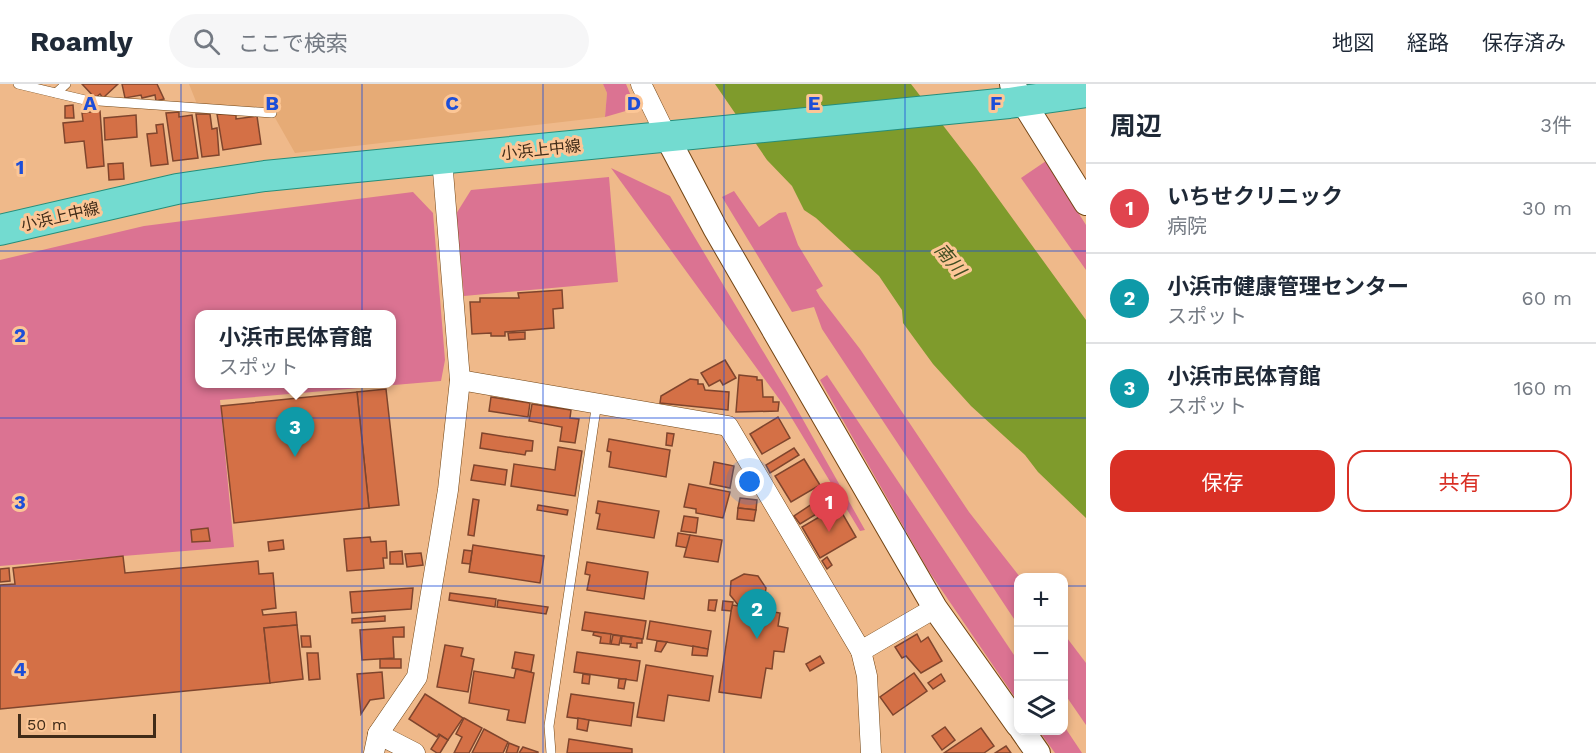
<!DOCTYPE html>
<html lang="ja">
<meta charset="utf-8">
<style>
:root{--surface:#fff;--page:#f6f6f7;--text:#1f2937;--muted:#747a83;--line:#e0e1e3;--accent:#d93025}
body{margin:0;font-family:"Work Sans","Noto Sans JP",sans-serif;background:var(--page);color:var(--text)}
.controls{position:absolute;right:18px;bottom:18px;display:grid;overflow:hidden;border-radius:12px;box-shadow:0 3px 9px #0003}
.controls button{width:54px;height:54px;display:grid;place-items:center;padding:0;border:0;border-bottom:2px solid var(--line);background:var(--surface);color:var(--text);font:30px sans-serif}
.scale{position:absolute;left:18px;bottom:15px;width:138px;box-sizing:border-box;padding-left:6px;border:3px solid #402b18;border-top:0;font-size:16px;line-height:21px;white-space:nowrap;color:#402b18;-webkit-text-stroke:4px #fcc696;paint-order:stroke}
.you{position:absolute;left:750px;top:398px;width:21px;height:21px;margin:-15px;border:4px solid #fff;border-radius:50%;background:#1a73e8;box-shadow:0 0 0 9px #1a73e833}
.badge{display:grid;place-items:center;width:39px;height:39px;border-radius:50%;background:var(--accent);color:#fff;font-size:20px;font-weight:700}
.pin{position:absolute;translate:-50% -50px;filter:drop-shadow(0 2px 3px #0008)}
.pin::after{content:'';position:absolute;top:32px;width:21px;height:18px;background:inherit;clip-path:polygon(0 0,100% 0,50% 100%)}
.popup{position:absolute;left:195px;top:226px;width:201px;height:78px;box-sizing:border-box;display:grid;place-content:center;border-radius:12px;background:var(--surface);filter:drop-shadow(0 2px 4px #0005);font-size:20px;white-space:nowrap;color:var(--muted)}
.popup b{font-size:22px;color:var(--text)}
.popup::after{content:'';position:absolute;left:50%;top:100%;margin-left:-12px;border:12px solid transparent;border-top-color:var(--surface)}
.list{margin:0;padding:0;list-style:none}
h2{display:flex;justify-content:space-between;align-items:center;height:78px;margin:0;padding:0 24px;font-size:26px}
h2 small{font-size:20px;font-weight:400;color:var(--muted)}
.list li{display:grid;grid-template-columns:39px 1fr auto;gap:18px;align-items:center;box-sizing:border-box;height:90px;padding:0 24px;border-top:2px solid var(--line)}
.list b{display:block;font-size:22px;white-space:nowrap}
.list p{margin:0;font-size:20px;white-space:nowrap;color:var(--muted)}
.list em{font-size:20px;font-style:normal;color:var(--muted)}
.actions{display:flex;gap:12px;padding:18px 24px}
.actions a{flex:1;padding:14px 0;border:2px solid var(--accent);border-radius:18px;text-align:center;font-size:21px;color:var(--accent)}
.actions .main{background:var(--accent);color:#fff}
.icon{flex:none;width:33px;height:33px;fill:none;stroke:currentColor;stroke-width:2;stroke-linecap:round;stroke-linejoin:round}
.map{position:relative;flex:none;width:1086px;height:669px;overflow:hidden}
header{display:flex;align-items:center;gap:36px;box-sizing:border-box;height:84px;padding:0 30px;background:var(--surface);border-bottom:2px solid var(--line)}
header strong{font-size:28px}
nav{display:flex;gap:33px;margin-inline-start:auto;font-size:21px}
.search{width:420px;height:54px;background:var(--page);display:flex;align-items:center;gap:15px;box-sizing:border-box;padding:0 21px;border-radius:33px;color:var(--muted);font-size:22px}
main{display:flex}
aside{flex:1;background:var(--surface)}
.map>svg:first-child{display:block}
.built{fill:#e6ab76}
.green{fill:#db7392;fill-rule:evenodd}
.water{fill:#7f9b2c}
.building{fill:#d47046;stroke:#7f452d;stroke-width:1.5}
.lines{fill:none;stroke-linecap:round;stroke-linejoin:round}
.service-casing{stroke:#734514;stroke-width:10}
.minor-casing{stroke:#734514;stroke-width:21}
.tertiary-casing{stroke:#734514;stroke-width:26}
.primary-casing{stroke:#258e7b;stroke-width:32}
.service{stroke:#fff;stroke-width:9}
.minor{stroke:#fff;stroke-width:20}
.tertiary{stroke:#fff;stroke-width:24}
.primary{stroke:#73dbd0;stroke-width:30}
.grid{fill:none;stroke:#1d4ed8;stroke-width:1.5;stroke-opacity:0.55}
.labels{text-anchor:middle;stroke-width:6;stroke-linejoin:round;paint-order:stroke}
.street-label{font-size:16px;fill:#402b18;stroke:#fcc696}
.water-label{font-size:18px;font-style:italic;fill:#404d21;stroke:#fcc696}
.grid-label{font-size:20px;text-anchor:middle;font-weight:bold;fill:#1d4ed8;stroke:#fcc696;stroke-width:6;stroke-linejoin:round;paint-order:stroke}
</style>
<header>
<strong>Roamly</strong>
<div class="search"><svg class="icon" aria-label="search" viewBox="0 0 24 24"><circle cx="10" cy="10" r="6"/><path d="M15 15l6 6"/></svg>ここで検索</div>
<nav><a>地図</a><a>経路</a><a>保存済み</a></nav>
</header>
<main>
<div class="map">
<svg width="1086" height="669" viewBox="0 0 1086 669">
<rect width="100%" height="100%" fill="#efb98a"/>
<polygon class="built" points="189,0 603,0 607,9 605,33 295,69 274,32 275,25 197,20"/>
<g class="green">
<polygon points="603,0 626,0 636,24 605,33 607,9"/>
<polygon points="1046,77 1086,141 1086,186 1021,94"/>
<polygon points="611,84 670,112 788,309 865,446 860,447 785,323"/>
<polygon points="609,93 618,198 464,212 456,130 471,106"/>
<polygon points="734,107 759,143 779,129 786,128 798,161 823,202 816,206 820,213 860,265 969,428 1020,493 1018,541 822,245 814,223 792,228 722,113"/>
<path d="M413,108l20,21 12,147 -4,21 -221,19 14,147 -234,19v-306l144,-34zM199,230h192v70h-192z"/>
<polygon points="827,291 1018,577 1018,618 928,486 820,296"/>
<polygon points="1064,550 1086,579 1086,641 1064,609"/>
<polygon points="1064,642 1082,669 1055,669 1039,647 1064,646"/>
</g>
<polygon class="water" points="715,0 911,0 976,84 1086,236 1086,434 1038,388 1025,371 971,322 933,280 903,239 902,226 879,192 816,134 804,126 792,102 767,76"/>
<g class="building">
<polygon points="82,0 118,0 103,14 100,10 95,14"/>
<polygon points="122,0 157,0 164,15 156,17 155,11 142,14 141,11 125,14"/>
<polygon points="73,21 74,34 65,34 65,22"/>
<polygon points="100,27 104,82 87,84 84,57 65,59 63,39 83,37 82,29"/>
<polygon points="179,28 179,33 192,31 198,74 173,77 166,29"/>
<polygon points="196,30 210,30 212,45 217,44 219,71 202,73"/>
<polygon points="217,30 236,31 236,35 257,32 261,60 223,66"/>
<polygon points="136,31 137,53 105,56 104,34"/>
<polygon points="163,40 168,80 151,82 147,50 157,49 156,41"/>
<polygon points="123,79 124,95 109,96 108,80"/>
<polygon points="562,206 563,224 553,225 554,244 505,248 505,252 491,252 491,249 472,250 470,218 480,218 480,214 519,214 518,209"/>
<polygon points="525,248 525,255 509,256 508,249"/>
<polygon points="725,276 736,294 723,301 720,296 709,302 701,289"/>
<polygon points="739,291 757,293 757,296 762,296 763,313 773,313 773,318 779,318 778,327 736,328"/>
<polygon points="690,295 698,296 698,300 703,300 705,306 729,308 728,326 660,319 661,312"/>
<polygon points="386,305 399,421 369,424 357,308"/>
<polygon points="357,308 369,424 234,439 221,322"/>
<polygon points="491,313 530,319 528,333 489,327"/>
<polygon points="532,320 571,326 570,334 579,335 575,359 560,357 562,343 529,337"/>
<polygon points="778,333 790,354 762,370 750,350"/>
<polygon points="482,349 533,357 532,367 526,367 525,371 480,364"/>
<polygon points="667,349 674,350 672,362 666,361"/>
<polygon points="609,355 670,366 666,393 609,383 611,368 607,367"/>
<polygon points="558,363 582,367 575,412 511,402 514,380 555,386"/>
<polygon points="794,364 799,371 770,389 766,381"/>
<polygon points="804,375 820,401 791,418 775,392"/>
<polygon points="714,378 734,382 730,404 710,400"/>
<polygon points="474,381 507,386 505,401 471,396"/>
<polygon points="689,400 730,408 723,434 696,429 696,425 684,423"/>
<polygon points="740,414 757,416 756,426 738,424"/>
<polygon points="473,415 479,416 474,452 468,451"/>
<polygon points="598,417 659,427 654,454 597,445 600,430 596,429"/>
<polygon points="812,420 818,429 800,440 794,432"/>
<polygon points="538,421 568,426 567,431 537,426"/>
<polygon points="838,422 856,453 820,474 802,443"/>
<polygon points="738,424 756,426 754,437 737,435"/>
<polygon points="684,432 698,434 696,449 681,447"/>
<polygon points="208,444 210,457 192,458 191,446"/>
<polygon points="678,449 690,451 688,464 676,462"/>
<polygon points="690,451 722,456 718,478 684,473"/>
<polygon points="370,453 371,458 386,457 387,474 383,474 384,484 347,487 344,455"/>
<polygon points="283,456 284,465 269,467 268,458"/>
<polygon points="473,461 544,472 540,499 469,488"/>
<polygon points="464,466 472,467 470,480 462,479"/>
<polygon points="402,467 403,480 390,480 390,468"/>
<polygon points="421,469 423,481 407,483 405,470"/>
<polygon points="123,472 125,489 258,477 259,490 273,489 276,524 262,526 263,531 296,528 297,541 264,544 270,599 0,625 0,501 15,500 13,484"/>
<polygon points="827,473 832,481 827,485 822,477"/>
<polygon points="587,478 648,488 644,515 587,506 590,491 585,490"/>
<polygon points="9,484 10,497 0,498 0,485"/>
<polygon points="744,490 758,492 766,504 764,517 753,524 780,529 778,542 788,544 784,568 774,567 772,585 766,584 761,614 719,608 732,521 739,522 730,511 731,497"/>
<polygon points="413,504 411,525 352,529 350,508"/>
<polygon points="450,509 496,515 495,523 449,516"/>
<polygon points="498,516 548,523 546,530 497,523"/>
<polygon points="709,516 717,516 715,527 708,526"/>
<polygon points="723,517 733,518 731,527 722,526"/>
<polygon points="585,528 646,537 643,555 582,546"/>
<polygon points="385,532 385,537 352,539 352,535"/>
<polygon points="650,537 711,547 708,565 647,555"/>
<polygon points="297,541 303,595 270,599 264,544"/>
<polygon points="404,543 404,553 393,553 394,574 362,576 360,546"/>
<polygon points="594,548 611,550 610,560 600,559 601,553 593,551"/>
<polygon points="917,550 921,558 928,553 942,577 921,589 906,572 902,574 895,563"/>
<polygon points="613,551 621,552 619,561 611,560"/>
<polygon points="301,552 310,552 311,563 302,563"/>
<polygon points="622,552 642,555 642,559 637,559 637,564 630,563 631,560 621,559"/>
<polygon points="657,557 667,558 661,568 655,567"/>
<polygon points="445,561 463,564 461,572 474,575 468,608 437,603"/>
<polygon points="693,562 708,565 707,572 692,571"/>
<polygon points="515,568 534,571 531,588 512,584"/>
<polygon points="577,568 640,577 637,597 574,588"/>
<polygon points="307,569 318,569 320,595 309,596"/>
<polygon points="820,572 824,579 810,587 806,580"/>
<rect x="380" y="575" width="21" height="9"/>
<polygon points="646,581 713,592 709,617 668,611 664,637 637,633"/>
<polygon points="516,585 534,589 525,639 507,636 509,626 469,619 474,587 514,594"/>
<polygon points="382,588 384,614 370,616 361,630 357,590"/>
<polygon points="914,589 927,607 893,631 880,613"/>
<polygon points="583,590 590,591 589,600 582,599"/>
<polygon points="941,590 945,597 933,605 928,599"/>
<polygon points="619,595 626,595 624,605 618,604"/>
<polygon points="425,610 463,634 448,656 439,650 437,653 409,635"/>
<polygon points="571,610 634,619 631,642 567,633"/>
<polygon points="464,634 482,644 469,669 454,669 462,653 456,650"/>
<polygon points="578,634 589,636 587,647 577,645"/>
<polygon points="945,643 955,656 942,666 932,652"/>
<polygon points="981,644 994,662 984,669 944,669"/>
<polygon points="484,645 508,658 503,669 472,669"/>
<polygon points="440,651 448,656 440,669 437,669 431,665"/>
<polygon points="569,655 632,665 632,669 567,669"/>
<polygon points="509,659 519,663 517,669 506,669"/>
<polygon points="1006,662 1011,669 995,669"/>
<polygon points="523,663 538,668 538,669 519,669"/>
</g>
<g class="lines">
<g class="service-casing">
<g id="service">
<polyline points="18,0 85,16 272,29"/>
<polyline points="56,9 66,0"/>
<polyline points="551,669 549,642 597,318"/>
</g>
</g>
<g class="minor-casing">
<g id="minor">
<polyline points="641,0 667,53"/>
<polyline points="460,296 728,342 861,567 935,524"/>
<polyline points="861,567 867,592 871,669"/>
<polyline points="378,650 415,669"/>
<polyline points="374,669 378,650 417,593 448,406 460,296 442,75"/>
</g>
</g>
<g class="tertiary-casing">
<g id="tertiary">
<polyline points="1012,0 1086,119"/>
<polyline points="667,53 715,144 935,524 1018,641"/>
<polyline points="1022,646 1038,669"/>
</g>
</g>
<g class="primary-casing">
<polyline id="primary" points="0,146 177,105 265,92 1009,19 1086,8"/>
</g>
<use href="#service" class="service"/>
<use href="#minor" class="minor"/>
<use href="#tertiary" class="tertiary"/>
<use href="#primary" class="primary"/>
</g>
<path class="grid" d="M181,0v669M362,0v669M543,0v669M724,0v669M905,0v669M0,167h1086M0,334h1086M0,502h1018M1064,502h22"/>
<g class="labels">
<g class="street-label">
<text transform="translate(541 65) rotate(-6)" y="6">小浜上中線</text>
<text transform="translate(60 132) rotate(-13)" y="6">小浜上中線</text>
</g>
<g class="water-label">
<text transform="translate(950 176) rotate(50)" y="6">南川</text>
</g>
</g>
<g class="grid-label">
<text x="90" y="26">A</text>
<text x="272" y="26">B</text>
<text x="452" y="26">C</text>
<text x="634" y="26">D</text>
<text x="814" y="26">E</text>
<text x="996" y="26">F</text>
<text x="20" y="90">1</text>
<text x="20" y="258">2</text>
<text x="20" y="425">3</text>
<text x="20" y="592">4</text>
</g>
</svg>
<div class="controls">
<button>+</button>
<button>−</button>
<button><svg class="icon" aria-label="layers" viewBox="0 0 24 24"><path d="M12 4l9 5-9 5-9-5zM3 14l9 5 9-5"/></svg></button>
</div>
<div class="scale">50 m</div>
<div class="you"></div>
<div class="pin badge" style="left:829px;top:448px;background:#e0444e">1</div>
<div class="pin badge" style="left:757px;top:555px;background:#0f9aa8">2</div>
<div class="pin badge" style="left:295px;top:373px;background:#0f9aa8">3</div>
<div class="popup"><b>小浜市民体育館</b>スポット</div>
</div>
<aside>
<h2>周辺<small>3件</small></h2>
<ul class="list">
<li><span class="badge" style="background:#e0444e">1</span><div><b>いちせクリニック</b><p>病院</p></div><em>30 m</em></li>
<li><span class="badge" style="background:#0f9aa8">2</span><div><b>小浜市健康管理センター</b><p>スポット</p></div><em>60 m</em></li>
<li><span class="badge" style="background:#0f9aa8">3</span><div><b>小浜市民体育館</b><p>スポット</p></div><em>160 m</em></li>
</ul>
<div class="actions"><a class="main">保存</a><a>共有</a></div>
</aside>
</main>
